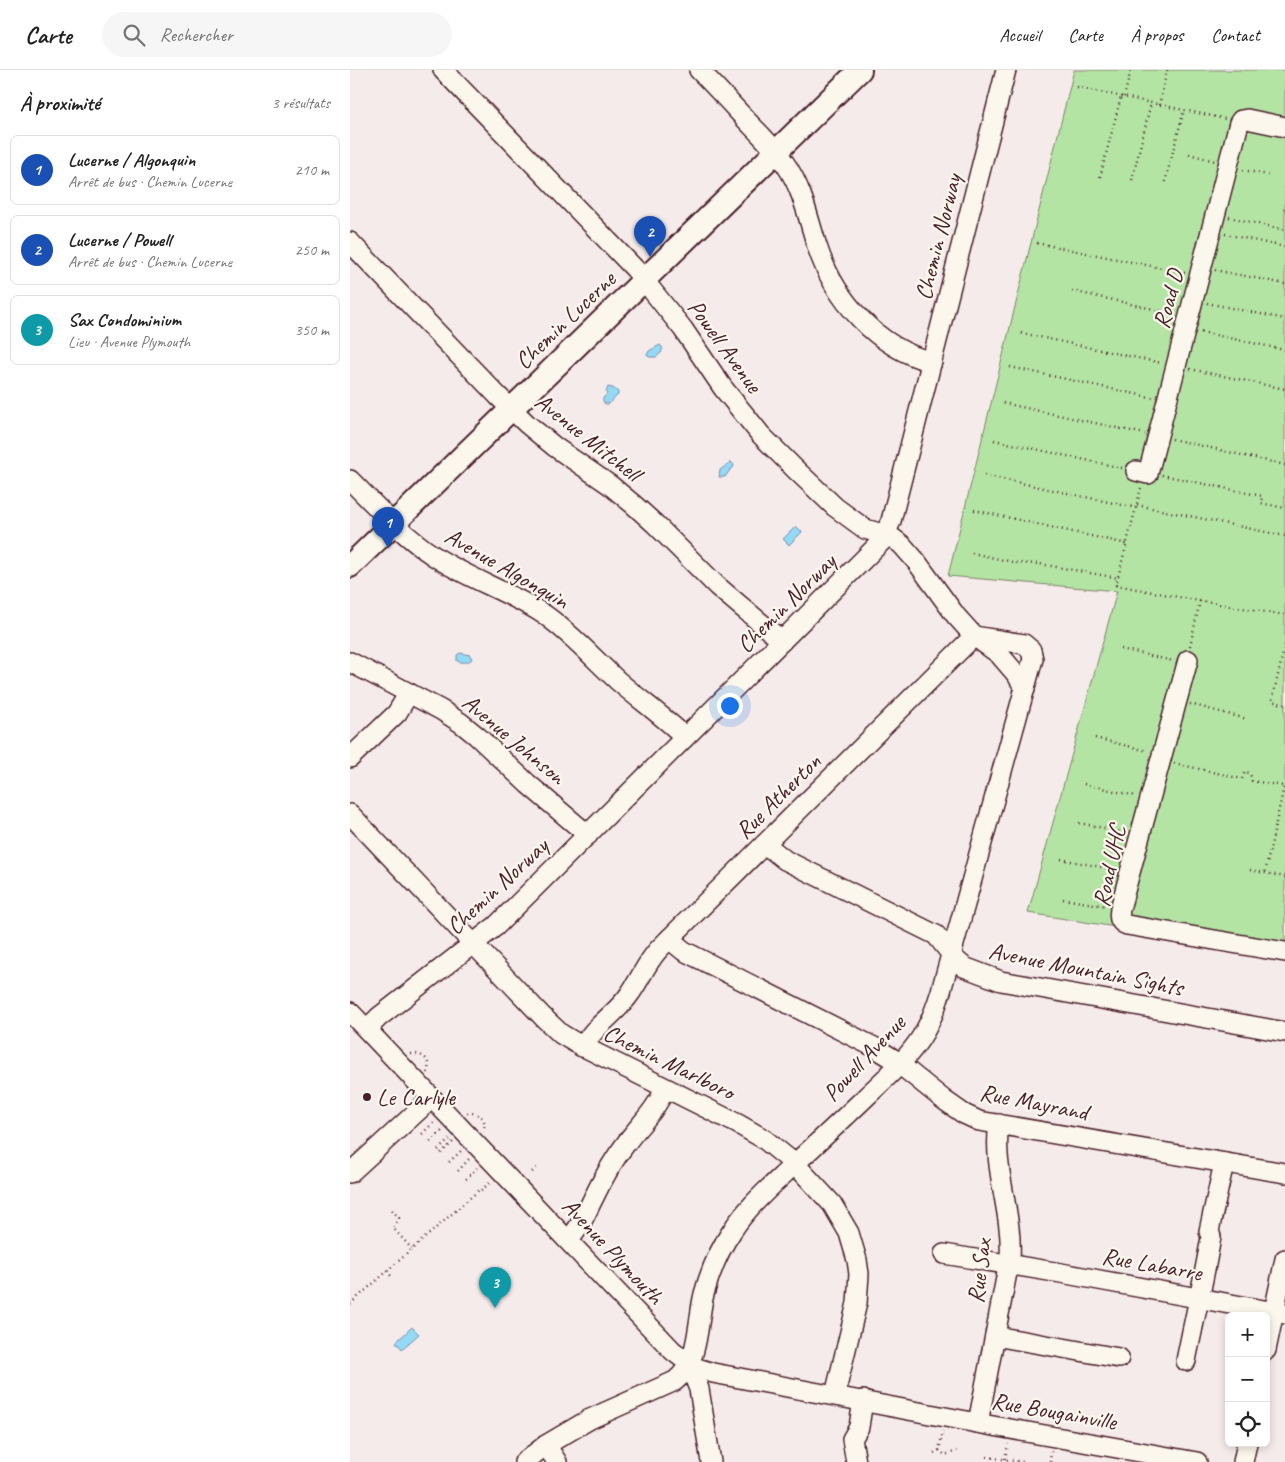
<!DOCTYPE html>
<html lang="fr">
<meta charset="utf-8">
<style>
:root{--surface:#fff;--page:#f6f6f6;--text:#222;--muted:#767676;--line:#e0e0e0;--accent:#db2777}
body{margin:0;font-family:Caveat,sans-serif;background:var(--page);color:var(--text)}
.controls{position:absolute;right:15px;bottom:15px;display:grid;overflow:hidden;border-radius:8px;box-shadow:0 2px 8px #0003}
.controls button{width:45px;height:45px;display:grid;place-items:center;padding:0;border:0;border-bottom:1px solid var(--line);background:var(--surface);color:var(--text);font:25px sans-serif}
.you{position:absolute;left:379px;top:635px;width:18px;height:18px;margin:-12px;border:4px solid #fff;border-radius:50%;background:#1a73e8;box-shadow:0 0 0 8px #1a73e833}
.badge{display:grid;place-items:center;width:32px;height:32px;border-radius:50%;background:var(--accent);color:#fff;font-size:16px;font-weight:700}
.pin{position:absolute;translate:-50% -41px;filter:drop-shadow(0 1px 2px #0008)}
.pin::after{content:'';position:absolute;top:26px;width:18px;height:15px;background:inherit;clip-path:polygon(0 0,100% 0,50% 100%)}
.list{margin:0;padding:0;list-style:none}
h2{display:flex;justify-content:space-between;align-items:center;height:65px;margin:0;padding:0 20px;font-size:21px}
h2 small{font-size:16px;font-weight:400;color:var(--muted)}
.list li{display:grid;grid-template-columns:32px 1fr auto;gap:15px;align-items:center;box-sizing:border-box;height:70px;margin:0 10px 10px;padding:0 10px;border:1px solid var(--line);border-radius:8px}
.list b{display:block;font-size:19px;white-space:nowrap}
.list p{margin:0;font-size:16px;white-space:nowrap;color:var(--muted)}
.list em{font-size:16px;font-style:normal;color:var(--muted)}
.icon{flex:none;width:28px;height:28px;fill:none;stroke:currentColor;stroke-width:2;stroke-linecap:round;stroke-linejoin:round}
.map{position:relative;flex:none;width:935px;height:1392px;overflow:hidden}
header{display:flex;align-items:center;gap:30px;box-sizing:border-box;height:70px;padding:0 25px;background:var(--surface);border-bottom:1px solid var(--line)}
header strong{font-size:24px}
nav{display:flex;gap:28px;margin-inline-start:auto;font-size:18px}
.search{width:350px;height:45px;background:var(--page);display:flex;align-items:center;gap:12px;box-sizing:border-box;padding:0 18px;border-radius:28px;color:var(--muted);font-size:19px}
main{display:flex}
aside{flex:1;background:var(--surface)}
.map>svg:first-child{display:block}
.green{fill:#b3e4a4;stroke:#7e8268}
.water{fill:#94d9f6;stroke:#768fa5}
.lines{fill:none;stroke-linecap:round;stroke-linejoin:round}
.minor-casing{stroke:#4a1f2b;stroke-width:22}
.major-casing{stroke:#4a1f2b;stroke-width:26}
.path{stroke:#4a1f2b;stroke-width:2.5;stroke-dasharray:1 4;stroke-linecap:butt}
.minor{stroke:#fbf7ec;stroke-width:19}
.major{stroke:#fbf7ec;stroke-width:22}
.poi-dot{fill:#4a1f2b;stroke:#fbf7ec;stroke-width:2}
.labels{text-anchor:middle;stroke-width:4.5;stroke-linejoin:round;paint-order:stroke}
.street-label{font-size:24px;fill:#4a1f2b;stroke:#fbf7ec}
.poi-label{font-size:24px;fill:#4a1f2b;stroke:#fbf7ec;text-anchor:start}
</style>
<header>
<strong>Carte</strong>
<div class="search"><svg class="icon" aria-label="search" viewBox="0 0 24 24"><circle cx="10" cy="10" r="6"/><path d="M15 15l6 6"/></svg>Rechercher</div>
<nav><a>Accueil</a><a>Carte</a><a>À propos</a><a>Contact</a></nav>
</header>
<main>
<aside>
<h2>À proximité<small>3 résultats</small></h2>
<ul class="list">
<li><span class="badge" style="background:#1a4fb4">1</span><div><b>Lucerne / Algonquin</b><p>Arrêt de bus · Chemin Lucerne</p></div><em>210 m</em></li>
<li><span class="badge" style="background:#1a4fb4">2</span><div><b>Lucerne / Powell</b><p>Arrêt de bus · Chemin Lucerne</p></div><em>250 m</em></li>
<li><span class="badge" style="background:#0f9aa8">3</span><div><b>Sax Condominium</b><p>Lieu · Avenue Plymouth</p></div><em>350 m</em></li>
</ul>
</aside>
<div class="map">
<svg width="935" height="1392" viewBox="0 0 935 1392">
<rect width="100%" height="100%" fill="#f6ebeb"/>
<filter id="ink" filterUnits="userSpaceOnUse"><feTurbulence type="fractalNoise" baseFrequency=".02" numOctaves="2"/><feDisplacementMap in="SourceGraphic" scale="10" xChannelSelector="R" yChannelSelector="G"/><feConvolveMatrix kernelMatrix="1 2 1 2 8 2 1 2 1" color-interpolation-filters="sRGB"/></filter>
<g filter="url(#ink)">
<polygon class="green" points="724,0 935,0 935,884 678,843 767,521 598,506"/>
<g class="water">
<polygon points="310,275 313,278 311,283 306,287 299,287 297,285 299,281"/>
<polygon points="258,317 263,318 268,322 268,325 258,334 255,334 253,331 253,328 257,324 256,322"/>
<polygon points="381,392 384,395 383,398 380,400 375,407 369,407 370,400"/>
<polygon points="446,456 452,462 439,475 433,469"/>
<path d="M110,583l10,2 2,4c-4,4 -10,4 -15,2v-6z"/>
<polygon points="62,1257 69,1264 52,1279 46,1272"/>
</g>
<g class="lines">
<g class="minor-casing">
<g id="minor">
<polyline points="93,0 285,199 333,259 373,318 411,365 445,399 485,437 515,459 540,466 552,475 566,491 606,546 624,566 649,584 667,605 675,619"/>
<path d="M349,0c18,18 35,37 52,55 13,13 25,25 35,40 17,25 22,53 31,81 17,53 60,102 115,116"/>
<polyline points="0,172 148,326 177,354 205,377 260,415 284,435 305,454 367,516 432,571"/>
<polyline points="786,401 798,404 889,53 891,50 897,49 935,57"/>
<path d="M0,410c27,27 52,55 84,76 35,23 76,36 111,59 27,19 49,44 73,66 22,19 46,36 67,56"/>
<path d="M838,590l-68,249c-1,7 -2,13 7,16l158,27"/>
<polyline points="0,592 91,640 111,653 127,666 178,714 238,765"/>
<polyline points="0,688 47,643 59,623"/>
<polyline points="0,744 193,947 211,964 226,973 388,1054 414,1069 445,1094 482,1134 499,1163 507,1190 509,1204 507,1233 485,1325"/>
<polyline points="415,774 435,790 586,865 606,890 614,897 651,911 935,962"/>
<polyline points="319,869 334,881 524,977 542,988 594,1030 614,1044 629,1051 935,1103"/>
<polyline points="0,942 323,1281 344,1297 363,1303 643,1356 847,1392"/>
<polyline points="17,959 29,947 146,856 532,471 541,451 656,0"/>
<path d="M232,977c12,-21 34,-33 47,-52 11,-15 17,-32 30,-46l315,-313"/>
<polyline points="0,1103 82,1028"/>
<path d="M218,1170c11,-10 17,-25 24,-39 10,-21 21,-41 35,-59 14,-19 28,-31 38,-53"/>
<polyline points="594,1184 711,1203 935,1244"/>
<polyline points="645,1266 769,1288"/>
<polyline points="916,1280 935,1189"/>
<path d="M836,1291c8,-41 18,-82 25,-124l-2,-6 15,-68"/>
<polyline points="339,1294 349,1319 361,1392"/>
<path d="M628,1353l32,-166c3,-44 -18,-89 -11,-133"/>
<polyline points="196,1375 207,1392"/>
<path d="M174,1392l22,-17 44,-26 85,-38c25,-19 22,-59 29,-87 6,-22 15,-44 28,-63 14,-22 34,-40 53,-58 28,-26 56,-52 83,-78 18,-17 38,-35 52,-56 10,-15 16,-31 21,-48l92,-332 -2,-9 -7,-6 -50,-8"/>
<polyline points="506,1392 502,1369 509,1357 513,1330"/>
<polyline points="893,1392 897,1373"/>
</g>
</g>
<g class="major-casing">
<polyline id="major" points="0,496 510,0"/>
</g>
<g class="path">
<polyline points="727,17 876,49"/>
<polyline points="774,27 781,0"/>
<polyline points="809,35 817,0"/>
<polyline points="839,84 865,91"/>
<polyline points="893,100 918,105"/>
<polyline points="750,107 771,27"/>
<polyline points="782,110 801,33"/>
<polyline points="815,112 834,40"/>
<polyline points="934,140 935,138"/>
<polyline points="879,147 935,160"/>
<polyline points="875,164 935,177"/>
<polyline points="687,173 836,203"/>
<polyline points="865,200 935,214"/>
<polyline points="722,221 826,244"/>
<polyline points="857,233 935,249"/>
<polyline points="851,262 935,280"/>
<polyline points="671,263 811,293"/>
<polyline points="660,297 804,328"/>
<polyline points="840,299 935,319"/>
<polyline points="653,333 795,364"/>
<polyline points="822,369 935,395"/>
<polyline points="644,370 772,398"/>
<polyline points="634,405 786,438"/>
<polyline points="812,405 912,426 911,433 935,438"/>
<polyline points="791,418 766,515 850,531 935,545"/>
<polyline points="787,435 935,466"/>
<polyline points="624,440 777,474"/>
<polyline points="622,483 667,493 690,494 768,508"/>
<polyline points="935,575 922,631 935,635"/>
<polyline points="840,576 850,531"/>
<polyline points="771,579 823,591"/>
<polyline points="840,634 897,649"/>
<polyline points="745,668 798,681"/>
<polyline points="824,693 892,709 895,702 900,703 902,711 934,716 915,803"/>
<polyline points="734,714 786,726"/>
<polyline points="729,753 777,763"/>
<polyline points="711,789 766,800"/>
<polyline points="900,800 935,807"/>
<polyline points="713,829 756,836"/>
<path d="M61,984c12,-1 21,6 16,19"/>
<path d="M117,1043c12,-1 21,6 16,18"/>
<polyline points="72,1064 85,1051"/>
<polyline points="80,1072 92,1061"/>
<polyline points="88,1080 100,1069"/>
<polyline points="91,1083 103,1072"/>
<polyline points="99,1092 111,1081"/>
<polyline points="108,1101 119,1089"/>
<polyline points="182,1102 186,1098"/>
<polyline points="116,1109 127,1098"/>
<polyline points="42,1140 49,1148 43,1158 62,1179"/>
<polyline points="37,1201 41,1206"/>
<polyline points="0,1234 129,1120 130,1121 141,1112"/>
<polyline points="589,1380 595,1385 607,1381"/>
<polyline points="584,1383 589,1380 593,1361"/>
<polyline points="637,1387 673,1392"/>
<polyline points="655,1389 658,1374"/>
<polyline points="700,1392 701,1381"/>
</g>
<use href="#minor" class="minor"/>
<use href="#major" class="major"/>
</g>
</g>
<circle class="poi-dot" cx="17" cy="1027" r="5"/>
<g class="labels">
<g class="street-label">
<text transform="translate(588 167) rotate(-76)" y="8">Chemin Norway</text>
<text transform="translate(818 229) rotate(-75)" y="8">Road D</text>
<text transform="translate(215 250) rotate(-44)" y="8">Chemin Lucerne</text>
<text transform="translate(375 276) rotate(54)" y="8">Powell Avenue</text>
<text transform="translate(238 367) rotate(38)" y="8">Avenue Mitchell</text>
<text transform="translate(157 498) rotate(30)" y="8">Avenue Algonquin</text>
<text transform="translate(436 533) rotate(-45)" y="8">Chemin Norway</text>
<text transform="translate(164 669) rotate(40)" y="8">Avenue Johnson</text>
<text transform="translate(428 726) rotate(-45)" y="8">Rue Atherton</text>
<text transform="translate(759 796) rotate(-78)" y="8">Road UHC</text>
<text transform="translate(147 816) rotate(-43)" y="8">Chemin Norway</text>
<text transform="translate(736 899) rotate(11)" y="8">Avenue Mountain Sights</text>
<text transform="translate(514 988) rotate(-47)" y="8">Powell Avenue</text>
<text transform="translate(319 992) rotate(26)" y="8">Chemin Marlboro</text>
<text transform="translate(684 1032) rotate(11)" y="8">Rue Mayrand</text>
<text transform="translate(263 1181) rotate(47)" y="8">Avenue Plymouth</text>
<text transform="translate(802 1194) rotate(10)" y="8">Rue Labarre</text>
<text transform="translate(629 1201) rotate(-83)" y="8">Rue Sax</text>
<text transform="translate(704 1341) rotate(10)" y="8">Rue Bougainville</text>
</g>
<g class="poi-label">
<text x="27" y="1035">Le Carlyle</text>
</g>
</g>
</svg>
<div class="controls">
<button>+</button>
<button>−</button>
<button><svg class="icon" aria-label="locate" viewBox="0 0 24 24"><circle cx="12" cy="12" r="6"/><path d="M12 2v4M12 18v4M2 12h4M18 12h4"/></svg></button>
</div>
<div class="you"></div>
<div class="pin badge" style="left:38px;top:478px;background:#1a4fb4">1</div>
<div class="pin badge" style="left:300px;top:187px;background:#1a4fb4">2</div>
<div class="pin badge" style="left:145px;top:1238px;background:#0f9aa8">3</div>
</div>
</main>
